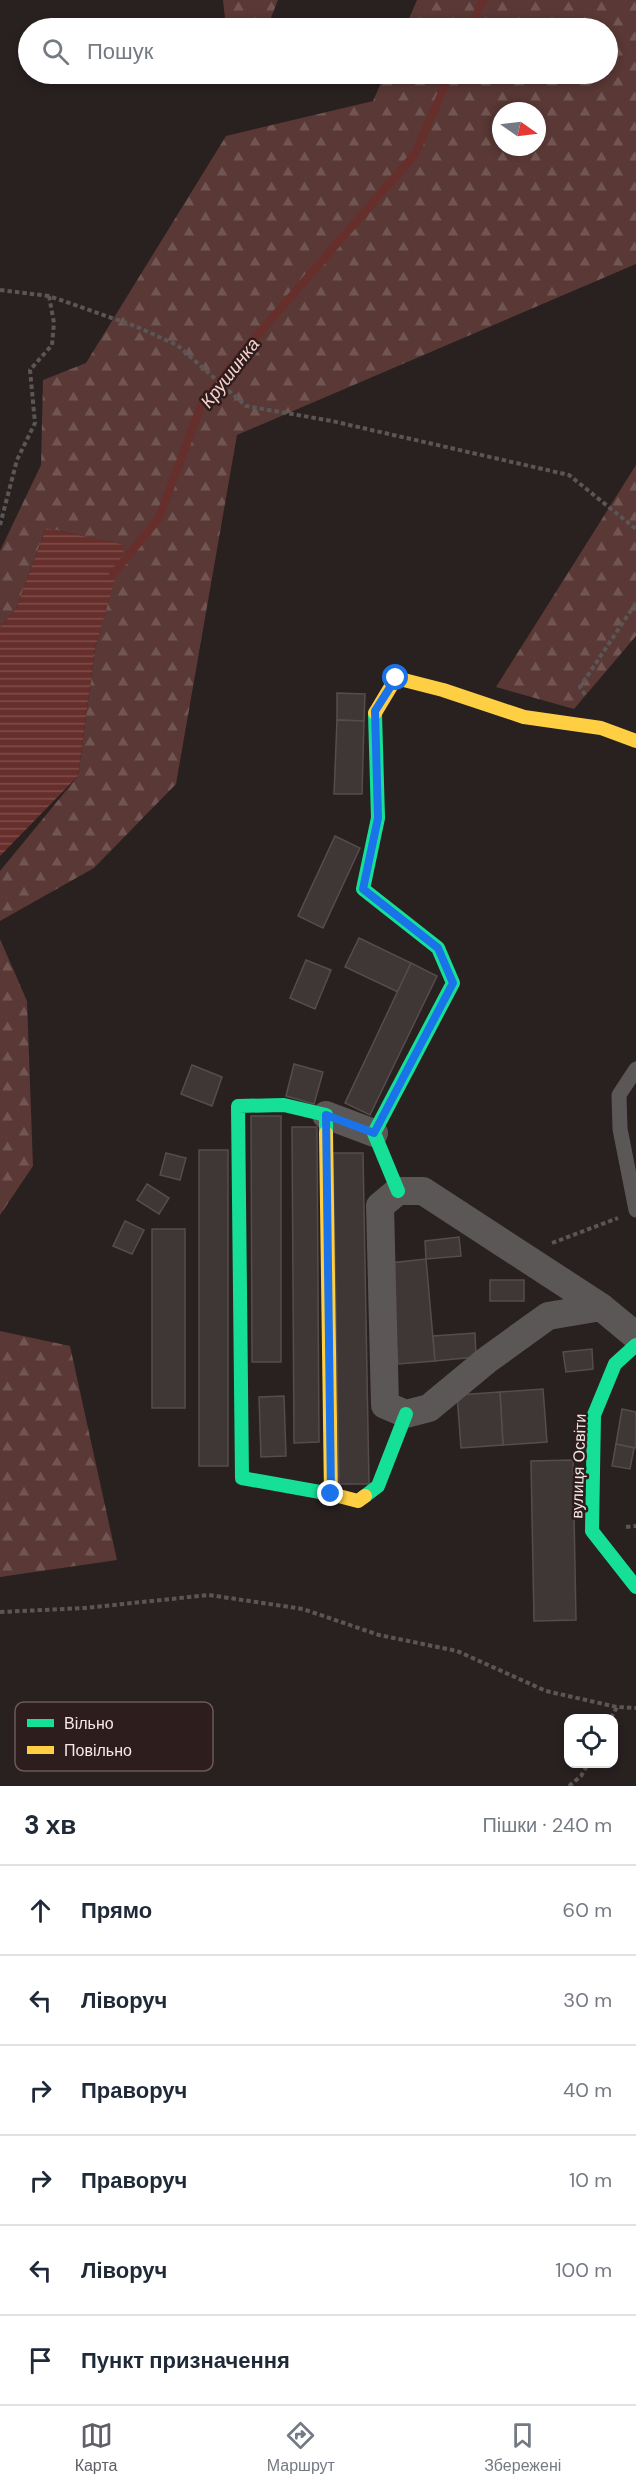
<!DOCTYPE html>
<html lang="uk">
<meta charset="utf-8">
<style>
:root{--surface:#fff;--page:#f2f2f3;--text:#1f2937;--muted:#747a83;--line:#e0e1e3;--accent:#5f6067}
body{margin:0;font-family:"DM Sans",sans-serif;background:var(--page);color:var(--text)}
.controls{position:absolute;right:18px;bottom:18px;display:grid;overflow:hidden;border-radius:12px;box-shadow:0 3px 9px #0003}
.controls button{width:54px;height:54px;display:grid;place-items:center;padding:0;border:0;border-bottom:2px solid var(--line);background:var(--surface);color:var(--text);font:30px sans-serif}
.compass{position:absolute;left:492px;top:102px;width:54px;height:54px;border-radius:50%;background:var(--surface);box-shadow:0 3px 9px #0003;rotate:104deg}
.stop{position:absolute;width:18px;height:18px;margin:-14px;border:4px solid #1a73e8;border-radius:50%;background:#fff}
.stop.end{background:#1a73e8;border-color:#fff;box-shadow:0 2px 6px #0008}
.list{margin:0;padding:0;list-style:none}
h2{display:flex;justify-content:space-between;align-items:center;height:78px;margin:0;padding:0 24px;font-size:26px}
h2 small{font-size:20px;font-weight:400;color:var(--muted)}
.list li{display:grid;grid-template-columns:39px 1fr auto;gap:18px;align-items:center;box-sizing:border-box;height:90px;padding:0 24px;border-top:2px solid var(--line)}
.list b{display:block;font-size:22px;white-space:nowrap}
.list em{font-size:20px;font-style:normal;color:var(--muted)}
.icon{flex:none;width:33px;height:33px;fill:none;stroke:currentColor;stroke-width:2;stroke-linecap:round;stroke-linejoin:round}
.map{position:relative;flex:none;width:636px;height:1786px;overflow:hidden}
.search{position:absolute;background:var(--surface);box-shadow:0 3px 9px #0003;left:18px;right:18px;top:18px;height:66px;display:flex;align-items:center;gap:15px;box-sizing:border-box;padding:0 21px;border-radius:33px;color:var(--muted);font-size:22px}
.sheet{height:618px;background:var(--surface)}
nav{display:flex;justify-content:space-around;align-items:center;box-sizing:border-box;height:84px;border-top:2px solid var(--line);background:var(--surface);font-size:16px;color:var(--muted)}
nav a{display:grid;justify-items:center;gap:3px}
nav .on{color:var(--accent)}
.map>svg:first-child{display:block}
.forest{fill:url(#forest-firs);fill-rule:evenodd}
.water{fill:url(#water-rules)}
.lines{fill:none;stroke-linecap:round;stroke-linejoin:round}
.stream{stroke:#672f2b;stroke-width:8}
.building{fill:#3f3736;stroke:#554d4d;stroke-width:1.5}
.path{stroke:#5a5656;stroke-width:4;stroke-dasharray:4.5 3;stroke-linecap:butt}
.lane{stroke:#5b5757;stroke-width:15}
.street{stroke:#5b5757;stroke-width:28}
.fast{stroke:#16e098;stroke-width:14}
.slow{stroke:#ffcf43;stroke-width:14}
.route{stroke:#1a73e8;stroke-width:8}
.labels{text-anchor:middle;stroke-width:5;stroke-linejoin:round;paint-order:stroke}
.street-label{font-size:16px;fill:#f5e9e8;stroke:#2d1d1c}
.water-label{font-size:18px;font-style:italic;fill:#fdd3cf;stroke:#2d1d1c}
.key{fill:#2d1d1c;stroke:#695a59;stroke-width:1.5}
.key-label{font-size:16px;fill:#f5e9e8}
</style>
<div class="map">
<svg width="636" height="1786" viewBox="0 0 636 1786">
<defs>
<pattern id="forest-firs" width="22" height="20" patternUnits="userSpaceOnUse" patternTransform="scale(1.5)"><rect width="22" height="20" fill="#593835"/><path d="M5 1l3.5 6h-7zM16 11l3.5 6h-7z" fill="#715552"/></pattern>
<pattern id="water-rules" width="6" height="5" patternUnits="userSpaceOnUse" patternTransform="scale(1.5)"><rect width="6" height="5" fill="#672f2b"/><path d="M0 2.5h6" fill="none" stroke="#7d4d4a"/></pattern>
</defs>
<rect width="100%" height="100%" fill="#292020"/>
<g class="forest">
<polygon points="223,0 278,0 267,28 226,28"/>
<path d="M417,0h219v264l-399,171 -61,349 -82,84 -94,53v-50l78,-95 17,-128 29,-103 -78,-17 -30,81 -16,18v-76l41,-86 2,-85 43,-17 140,-227 147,-35 12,-27h223v-46h-203zM501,111h36v36h-36z"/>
<polygon points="636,465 636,636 574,709 496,687"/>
<polygon points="0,939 27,1001 33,1166 0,1215"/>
<polygon points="0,1331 70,1346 117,1560 0,1577"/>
</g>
<polygon class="water" points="46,528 125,545 95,648 78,776 0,856 0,627 16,609"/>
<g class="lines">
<g class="stream">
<polyline points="470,28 483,0"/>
<polyline points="113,574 159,518 202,403 234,362 415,154 450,74"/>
</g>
</g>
<g class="building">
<polygon points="337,693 365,694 364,721 337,720"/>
<polygon points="337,720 364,721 362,794 334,794"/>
<polygon points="335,836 360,848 323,928 298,916"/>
<polygon points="359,938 411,963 398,992 345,967"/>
<polygon points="306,960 331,970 315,1009 290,998"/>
<polygon points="411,963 437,976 370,1115 345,1103"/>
<polygon points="294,1064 323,1072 314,1104 286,1096"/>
<polygon points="192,1065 222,1077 212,1106 181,1094"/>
<polygon points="251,1116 281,1116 281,1362 252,1362"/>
<polygon points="292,1127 317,1127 319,1442 294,1443"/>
<rect x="199" y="1150" width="29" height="316"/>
<polygon points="166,1153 186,1158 180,1180 160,1175"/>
<polygon points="333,1153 363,1153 369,1484 339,1484"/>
<polygon points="147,1184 169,1198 159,1214 137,1200"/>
<polygon points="125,1221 144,1230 132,1254 113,1246"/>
<rect x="152" y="1229" width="33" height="179"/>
<polygon points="459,1237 461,1256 426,1259 425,1241"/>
<polygon points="426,1259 435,1361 398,1364 389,1263"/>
<rect x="490" y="1280" width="34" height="21"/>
<polygon points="475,1333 476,1357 435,1361 433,1336"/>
<polygon points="592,1349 593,1369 566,1372 563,1352"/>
<polygon points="543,1389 547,1442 503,1445 500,1392"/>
<polygon points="500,1392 503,1445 461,1448 457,1395"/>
<polygon points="284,1396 286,1456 261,1457 259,1397"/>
<polygon points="622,1409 636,1412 636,1448 616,1444"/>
<polygon points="616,1444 634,1448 630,1469 612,1466"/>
<polygon points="573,1460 576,1620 534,1621 531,1461"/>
</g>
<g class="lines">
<g class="path">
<polyline points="0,290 49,296 135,326 177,345 246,406 332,421 569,475 636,529"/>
<polyline points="0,525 17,460 35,423 30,370 52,345 54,323 49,296"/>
<polyline points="585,695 580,687 636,603"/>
<polyline points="552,1243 618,1218"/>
<polyline points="626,1527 636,1526"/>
<polyline points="0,1612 85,1608 209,1595 303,1609 379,1635 457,1651 546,1691 617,1707 636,1708"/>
<polyline points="611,1718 617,1707"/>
<polyline points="569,1786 581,1776 588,1764"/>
</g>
<polyline class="lane" points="636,1069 619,1095 620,1129 636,1210"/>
<g class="street">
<polyline points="326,1115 374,1133"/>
<polyline points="601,1307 548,1316 487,1360 429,1408 406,1414 385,1405 380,1206 398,1191 423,1191 601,1307 636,1336"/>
</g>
<g class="fast">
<polyline points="375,713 378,818 363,889 438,948 453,983 374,1133 398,1191"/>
<polyline points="326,1133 326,1115 284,1105 238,1106 242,1478 331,1494"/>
<polyline points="636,1345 615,1364 594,1415 592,1531 636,1587"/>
<polyline points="365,1496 378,1486 406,1414"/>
</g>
<g class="slow">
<polyline points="375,713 396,678 443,690 524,717 601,728 636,741"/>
<polyline points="326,1133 331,1494 358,1501 365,1496"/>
</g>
</g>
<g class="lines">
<polyline class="route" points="331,1494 326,1115 374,1133 453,983 438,948 363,889 378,818 375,711 396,678"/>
</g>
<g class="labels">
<g class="street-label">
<text transform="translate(578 1466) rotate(-88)" y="6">вулиця Освіти</text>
</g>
<g class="water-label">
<text transform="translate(230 373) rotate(-52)" y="6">Крушинка</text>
</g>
</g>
<rect x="15" y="1702" width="198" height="69" rx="9" class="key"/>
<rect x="27" y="1719" width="27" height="8" fill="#16e098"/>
<rect x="27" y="1746" width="27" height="8" fill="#ffcf43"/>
<g class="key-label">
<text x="64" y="1729">Вільно</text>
<text x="64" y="1756">Повільно</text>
</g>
</svg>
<div class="controls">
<button><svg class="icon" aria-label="locate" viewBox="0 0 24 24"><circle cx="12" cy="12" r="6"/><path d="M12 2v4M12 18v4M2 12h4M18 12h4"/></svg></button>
</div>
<svg class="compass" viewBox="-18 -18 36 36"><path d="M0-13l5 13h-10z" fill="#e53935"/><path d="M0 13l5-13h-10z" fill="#747a83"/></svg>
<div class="stop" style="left:396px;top:678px"></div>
<div class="stop end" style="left:331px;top:1494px"></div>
<div class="search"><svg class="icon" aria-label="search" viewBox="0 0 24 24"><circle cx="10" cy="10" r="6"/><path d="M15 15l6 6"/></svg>Пошук</div>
</div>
<section class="sheet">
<h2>3 хв<small>Пішки · 240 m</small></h2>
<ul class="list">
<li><svg class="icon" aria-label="ahead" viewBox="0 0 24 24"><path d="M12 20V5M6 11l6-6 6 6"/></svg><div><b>Прямо</b></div><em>60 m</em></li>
<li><svg class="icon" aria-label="left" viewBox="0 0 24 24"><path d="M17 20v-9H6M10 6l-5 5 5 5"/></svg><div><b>Ліворуч</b></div><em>30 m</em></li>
<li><svg class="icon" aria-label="right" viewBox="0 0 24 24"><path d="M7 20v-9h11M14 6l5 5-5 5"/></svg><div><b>Праворуч</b></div><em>40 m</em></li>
<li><svg class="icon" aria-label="right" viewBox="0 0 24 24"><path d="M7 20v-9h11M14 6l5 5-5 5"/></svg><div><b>Праворуч</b></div><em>10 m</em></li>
<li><svg class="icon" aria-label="left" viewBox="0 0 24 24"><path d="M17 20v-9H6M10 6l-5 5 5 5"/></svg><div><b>Ліворуч</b></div><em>100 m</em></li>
<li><svg class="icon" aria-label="arrive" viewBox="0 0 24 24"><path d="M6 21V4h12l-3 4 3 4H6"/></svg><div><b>Пункт призначення</b></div></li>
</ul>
</section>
<nav>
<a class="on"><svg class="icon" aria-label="map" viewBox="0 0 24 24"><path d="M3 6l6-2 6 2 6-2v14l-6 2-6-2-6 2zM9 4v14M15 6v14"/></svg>Карта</a>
<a><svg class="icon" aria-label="directions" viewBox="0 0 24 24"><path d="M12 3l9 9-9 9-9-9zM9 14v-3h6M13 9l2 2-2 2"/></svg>Маршрут</a>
<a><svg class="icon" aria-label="saved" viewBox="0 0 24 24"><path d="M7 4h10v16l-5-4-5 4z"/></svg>Збережені</a>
</nav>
